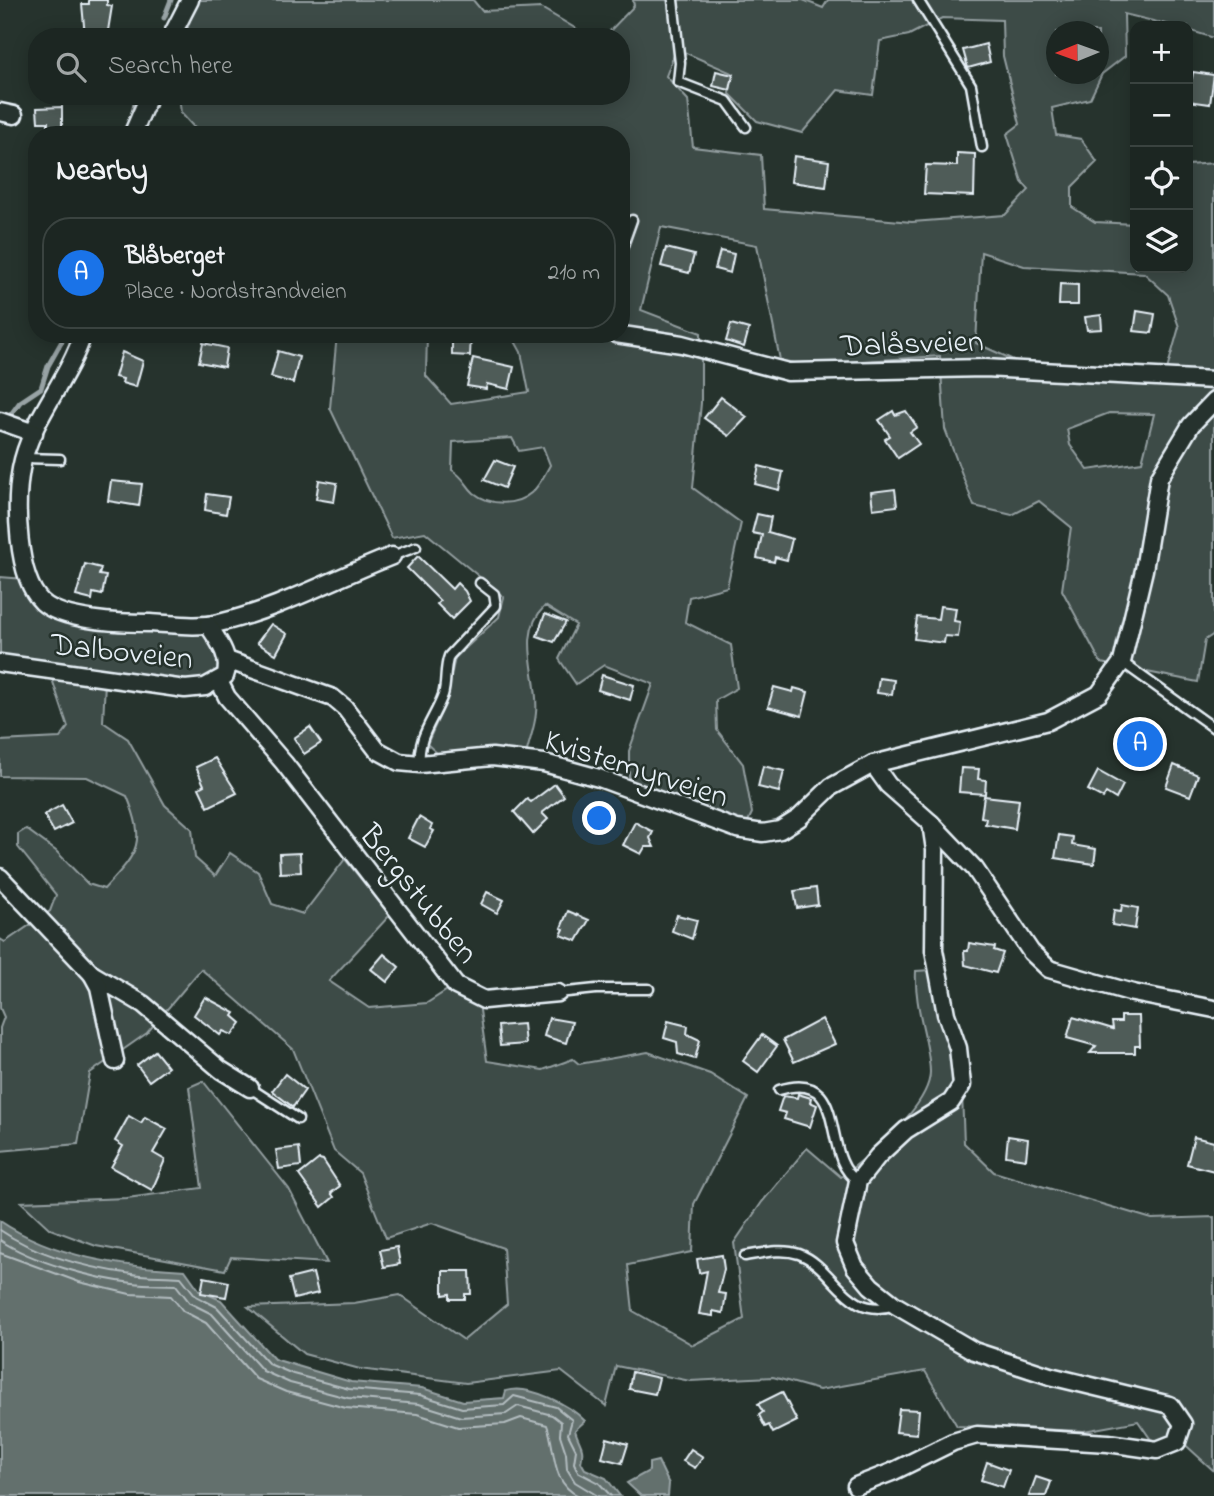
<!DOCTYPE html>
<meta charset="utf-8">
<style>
:root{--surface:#1c2622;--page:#29322f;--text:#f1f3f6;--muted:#a0a5a5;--line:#3a4340;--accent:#1a73e8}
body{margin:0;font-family:"Indie Flower",sans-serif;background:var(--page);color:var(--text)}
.controls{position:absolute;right:21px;top:21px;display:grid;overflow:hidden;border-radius:14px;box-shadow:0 4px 18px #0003}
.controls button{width:63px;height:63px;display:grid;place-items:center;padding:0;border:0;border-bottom:2px solid var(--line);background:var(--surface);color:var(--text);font:35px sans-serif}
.compass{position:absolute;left:1046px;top:21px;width:63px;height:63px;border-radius:50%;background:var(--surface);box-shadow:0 4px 18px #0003;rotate:269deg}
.you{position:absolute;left:600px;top:819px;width:24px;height:24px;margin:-18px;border:5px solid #fff;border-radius:50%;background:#1a73e8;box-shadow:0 0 0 10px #1a73e833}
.badge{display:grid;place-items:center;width:46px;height:46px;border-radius:50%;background:var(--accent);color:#fff;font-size:23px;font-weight:700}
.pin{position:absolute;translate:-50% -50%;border:4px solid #fff;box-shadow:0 2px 7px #0006}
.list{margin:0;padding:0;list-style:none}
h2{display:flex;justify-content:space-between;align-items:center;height:91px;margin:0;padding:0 28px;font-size:30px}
h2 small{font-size:23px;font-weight:400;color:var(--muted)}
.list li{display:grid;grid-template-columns:46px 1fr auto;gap:21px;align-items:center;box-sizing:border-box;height:112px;margin:0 14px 14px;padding:0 14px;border:2px solid var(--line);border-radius:28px}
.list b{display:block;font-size:26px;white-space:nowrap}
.list p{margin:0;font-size:23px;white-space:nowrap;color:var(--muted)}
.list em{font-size:23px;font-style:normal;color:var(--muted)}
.icon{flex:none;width:38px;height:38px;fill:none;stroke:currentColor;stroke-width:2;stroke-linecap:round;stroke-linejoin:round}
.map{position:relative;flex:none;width:1214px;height:1496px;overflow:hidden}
.search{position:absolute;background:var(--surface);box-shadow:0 4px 18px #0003;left:28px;top:28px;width:602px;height:77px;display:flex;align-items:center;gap:18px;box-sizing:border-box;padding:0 24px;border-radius:28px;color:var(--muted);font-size:26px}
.panel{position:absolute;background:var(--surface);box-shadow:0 4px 18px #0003;left:28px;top:126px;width:602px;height:217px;border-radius:28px}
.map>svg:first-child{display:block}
.green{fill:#3e4b47;stroke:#939ea0;stroke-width:2;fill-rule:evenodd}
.water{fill:#636f6d;stroke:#98a3a5;stroke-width:2}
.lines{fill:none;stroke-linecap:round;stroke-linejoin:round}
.shore{stroke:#b3bdc0;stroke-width:2}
.stream{stroke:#98a3a5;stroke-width:5}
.building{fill:#505c59;stroke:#e8f1f8;stroke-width:2}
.service-casing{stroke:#e8f1f8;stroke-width:13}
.minor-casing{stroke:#e8f1f8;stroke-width:21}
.service{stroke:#26332d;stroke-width:8}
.minor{stroke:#26332d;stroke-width:16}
.labels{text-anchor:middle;stroke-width:5;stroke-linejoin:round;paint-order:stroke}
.street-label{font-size:32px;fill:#e8f1f8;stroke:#26332d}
</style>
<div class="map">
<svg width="1214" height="1496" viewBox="0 0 1214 1496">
<rect width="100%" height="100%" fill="#26332d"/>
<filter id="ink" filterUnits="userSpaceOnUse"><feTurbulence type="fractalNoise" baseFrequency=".0143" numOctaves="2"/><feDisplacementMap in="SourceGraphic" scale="14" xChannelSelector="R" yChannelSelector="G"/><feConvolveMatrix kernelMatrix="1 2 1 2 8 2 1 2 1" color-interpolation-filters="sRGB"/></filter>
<g filter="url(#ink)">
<g class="green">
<polygon points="196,0 473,0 482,11 541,8 590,37 185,37"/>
<path d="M633,0h170l20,8 5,-8h386v38l-26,-8v-4h-14l-50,-12 1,42 -23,18 -12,25 -38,9 4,27 25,4 16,23 -25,25v20l23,15 40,2v44h53v-103l26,-2v471l-9,6 -7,42 -97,-19 -39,-73 9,-63 -32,-26 -27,14 -38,-9 -29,-77 -5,-73 -137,9 -23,-5 -23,-115 -96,-18 -20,83 60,23v70l-8,85 48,35 -14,64 -38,10 -4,25 46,23 6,43 -21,12 1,30 26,34 9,49 -9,19 -114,-33v-48l24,-67 -49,-19 -28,19 -17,-25 17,-34 -31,-19c-30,29 -5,72 -9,107 -1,13 -6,26 -9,38l-88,4 -12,-11 17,-38 11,-48 44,-41 5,-20 -79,-65 -33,6 -62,-130 7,-74h90l-1,42 25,28 78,-12 -8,-40 -10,-18h110v-199c-18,0 -92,-6 -102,0h-318l-20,-22 -2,-17h442v-59h-17l30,-31zM942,18l60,2 1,36 17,68 -13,10 15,48 7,8 -24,25 -93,7 -148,-13 -3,-54 -68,-8 -5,-47 -22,-24 8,-21 10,-3 50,22 -5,19 28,28 45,12 36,-43 35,5 7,-54 29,-6zM1056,32h42v42h-42zM981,252l43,14 120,7 24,22 11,32 -16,57 -142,-9 -3,-13 -42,-19zM1109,413l45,1 -12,48 -54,8 -18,-25 -3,-16zM512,438l7,13 24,-4 7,18c-5,9 -11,22 -19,28 -15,13 -41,13 -57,0 -9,-8 -9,-15 -22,-23l1,-28z"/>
<path d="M0,577l25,2 17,28 157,25c15,10 25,28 17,44l-20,8 -91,-2 -2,40 25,17 37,66 27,24 3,29 20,18 15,-23 28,19 14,32 31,10 42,-55 45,56 -61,66 40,27 58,-5 22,-14 30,14 8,58 56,9 30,-11 6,5 69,-12 62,22 38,24 -54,106 -2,48 -64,13 5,46 60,34 51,-26 -10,-76 28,-41 45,-54 34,29c26,-20 89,-70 89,-105 -1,-34 -16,-63 -14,-101l15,-1 29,74 4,99 30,29 158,47 62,-2v254l-36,-33 -24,6 -16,-23 -54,10 -127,-5 -32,-55 -106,19 -46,-13 -83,4 -74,-15 -10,40 -45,-35 -95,12 -106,-14 -56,-15 -56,-47 106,-4 46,-8 64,45 43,-36 -4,-56 -71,-25 -46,15 -26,-65 -26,-22 -41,-102 -92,-80 -54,64 -57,40 -12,71 -78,7v-123l4,-11 -4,-9v-69l5,3 45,-31 6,-16 -38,-48v-13l8,-5 30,22 32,33 16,5c33,-36 43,-44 23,-93l-40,-19 -87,-1v-35l60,-3 8,-11 -18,-54 -50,-5z"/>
<polygon points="203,1081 289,1189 327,1263 231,1257 225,1270 96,1246 50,1229 21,1202 127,1198 202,1188 189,1087"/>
</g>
<g class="water">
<path d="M0,1221c53,36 123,46 185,49l15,21 21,9 53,59 77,23 71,6 41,13 41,-3 2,-7c23,-7 64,14 79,30l-10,9c4,15 10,15 6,32l4,7 21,9 14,18h-620z"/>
<polygon points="658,1461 669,1484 668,1496 641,1496 627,1483 649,1471 649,1463"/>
</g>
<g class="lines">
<g class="shore">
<path d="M0,1230c36,25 89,38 132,44 16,3 33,1 49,3l15,19 21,11 52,57 24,10 56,15 71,6 42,13 42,-3 10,-9 42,11 16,13 -4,14 8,16 -2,13 4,9 21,11 12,13"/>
<path d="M0,1240c32,22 95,39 133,43 14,2 29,1 43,2l14,18 22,11 51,57 27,12 58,15 71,6 42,13 45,-3 12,-8 34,9 9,7 -1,13 6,18 1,16 8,13 23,14"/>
<path d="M0,1253l79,29 51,12 41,2 12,15 23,12 50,56 30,13 60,16 71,6 41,13 47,-3 16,-6 26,7c9,24 3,58 32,71"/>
</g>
<g class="stream">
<polyline points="164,18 171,0"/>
<polyline points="132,117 136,99"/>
<polyline points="9,417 20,402 41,388 48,366 66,334"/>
</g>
</g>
<g class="building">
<polygon points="89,0 107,0 107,5 112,6 107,37 85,36 82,4 89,4"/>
<polygon points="986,44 990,62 968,68 963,50"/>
<polygon points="716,71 733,75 730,90 713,86"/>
<polygon points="1193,72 1214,75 1210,104 1188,101 1188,77 1192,78"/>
<polygon points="62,107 62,129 48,129 48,122 38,122 37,108"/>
<polygon points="957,153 975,154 974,196 924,194 926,165 957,166"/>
<polygon points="794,156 829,161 826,187 791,182"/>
<polygon points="666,248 694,255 689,273 661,266"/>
<polygon points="720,251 734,254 730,273 715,269"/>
<polygon points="1060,284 1078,285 1078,305 1059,305"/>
<polygon points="1137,311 1155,314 1152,333 1134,331"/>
<polygon points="1101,315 1102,329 1087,330 1085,317"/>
<polygon points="731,324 749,329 744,347 726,341"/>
<polygon points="452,334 471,334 470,356 452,355"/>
<polygon points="203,343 227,348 224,367 199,362"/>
<polygon points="278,351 299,357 293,383 271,377"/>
<polygon points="122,352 143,361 136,387 122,383 123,379 115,377"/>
<polygon points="473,358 514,367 509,389 487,384 486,389 467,386"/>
<polygon points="721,397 747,417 729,436 704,418"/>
<polygon points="893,411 895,415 906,411 917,427 910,432 919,444 898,458 885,439 890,436 879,420"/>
<polygon points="495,460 513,467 504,488 484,480"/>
<polygon points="759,466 783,472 779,490 755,484"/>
<polygon points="319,480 337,483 334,502 316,499"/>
<polygon points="111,481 142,484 139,506 108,501"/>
<polygon points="895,489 897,506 873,509 871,492"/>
<polygon points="207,494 229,497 226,514 205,510"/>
<polygon points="757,514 771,517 768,532 792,539 787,560 775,557 774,562 757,558 762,535 752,533"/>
<polygon points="418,556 452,589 457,583 465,591 470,601 452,619 437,604 440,601 407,568"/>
<polygon points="85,564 101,568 99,575 106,576 102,595 93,593 92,600 76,596"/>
<polygon points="940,606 956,608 954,621 960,622 958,637 945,636 944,643 914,639 917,617 938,619"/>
<polygon points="545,614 566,622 554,642 537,636"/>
<polygon points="271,624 287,634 276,654 257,643"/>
<polygon points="602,675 634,685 630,700 598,690"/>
<polygon points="879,678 894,680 892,695 877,693"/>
<polygon points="774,687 793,692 794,688 808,692 802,716 768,707"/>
<polygon points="1142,726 1156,731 1144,759 1130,754 1134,745 1126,742 1132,727 1140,731"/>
<polygon points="310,727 321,743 304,754 294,738"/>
<polygon points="215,758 237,793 208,807 199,788 204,785 196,767"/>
<polygon points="1174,765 1198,775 1190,796 1166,787"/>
<polygon points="763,766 784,771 779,792 758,787"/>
<polygon points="961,768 979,769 978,779 986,780 985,794 959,792"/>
<polygon points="1098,771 1123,785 1116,799 1106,793 1103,798 1088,790"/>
<polygon points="555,784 564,796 542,813 548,819 533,834 514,812 527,799 531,802"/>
<polygon points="984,796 1019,800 1015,829 985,824 986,818 981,817"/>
<polygon points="62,805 72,823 54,832 44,815"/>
<polygon points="419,817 432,825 430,829 434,831 425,847 408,838"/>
<polygon points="635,822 653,832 650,838 654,847 645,847 641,854 623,845"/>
<polygon points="1059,835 1073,837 1072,845 1096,849 1094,864 1055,858"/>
<polygon points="300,853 301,872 280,873 279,854"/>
<polygon points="816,888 818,905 797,908 794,891"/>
<polygon points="487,892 504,900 497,913 481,904"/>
<polygon points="1122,905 1138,908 1135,929 1112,925 1114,910 1121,911"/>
<polygon points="568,911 589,920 577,941 561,935 564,929 561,928"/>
<polygon points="677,915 697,920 692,939 672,931"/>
<polygon points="969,943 995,947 994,950 1003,953 996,973 965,965 964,951 968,951"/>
<polygon points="384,954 399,967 387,982 371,969"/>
<polygon points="205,997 235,1013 233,1016 241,1023 232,1035 223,1031 220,1035 194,1015"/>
<polygon points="1121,1016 1139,1016 1140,1046 1135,1046 1135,1053 1090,1053 1096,1046 1067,1038 1073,1017 1113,1029 1112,1022 1121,1022"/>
<polygon points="549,1018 572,1022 566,1043 544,1036"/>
<polygon points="822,1019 835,1044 794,1062 783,1040"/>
<polygon points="668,1021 688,1026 687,1034 700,1040 695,1059 678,1054 677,1042 664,1038"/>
<polygon points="523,1024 525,1044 500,1046 498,1026"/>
<polygon points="762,1035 777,1046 758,1072 743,1061"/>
<polygon points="155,1051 168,1067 149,1081 137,1065"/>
<polygon points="285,1074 305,1090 293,1107 272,1091"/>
<polygon points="798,1094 811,1098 810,1102 817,1105 810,1127 784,1119 786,1113 778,1111 783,1096 797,1098"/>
<polygon points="129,1116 141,1123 145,1117 167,1129 153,1153 165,1160 152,1190 111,1167 123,1146 115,1141"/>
<polygon points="1008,1136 1028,1139 1026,1159 1006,1156"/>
<polygon points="1194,1137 1214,1142 1214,1171 1187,1164"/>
<polygon points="299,1147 301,1166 279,1169 276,1150"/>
<polygon points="319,1159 323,1160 340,1186 331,1193 334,1197 322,1207 299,1175"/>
<polygon points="397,1247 400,1264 384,1267 380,1250"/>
<polygon points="722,1255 724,1269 718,1293 726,1294 723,1313 713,1311 713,1316 699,1314 707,1271 699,1273 697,1259"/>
<polygon points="443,1271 470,1271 471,1294 465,1294 465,1299 450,1299 450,1294 443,1295"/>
<polygon points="313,1273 318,1293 294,1299 289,1279"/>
<polygon points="204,1277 229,1282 226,1297 201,1293"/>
<polygon points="632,1372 659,1378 655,1394 629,1389"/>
<polygon points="782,1392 797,1421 773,1433 769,1425 765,1427 759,1415 763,1412 758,1404"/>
<polygon points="899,1409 919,1410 917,1434 896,1432"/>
<polygon points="607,1438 628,1444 622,1463 602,1458"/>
<polygon points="691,1449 703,1457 695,1468 683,1461"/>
<polygon points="987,1462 1009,1470 1003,1487 981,1480"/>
<polygon points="1036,1477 1051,1482 1046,1496 1029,1496"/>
</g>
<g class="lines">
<g class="service-casing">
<g id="service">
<polyline points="673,0 680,63 678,82 727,101 746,127"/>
<polyline points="918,0 971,85 982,147"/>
<polyline points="621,251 632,220"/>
<polyline points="24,458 60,459"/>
<polyline points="392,556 416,547"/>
<polyline points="1122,662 1214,728"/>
<path d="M420,764c-3,-28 14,-44 23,-69 4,-13 1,-26 6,-39l47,-50 -2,-12 -14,-11"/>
<polyline points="558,993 596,989 649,989"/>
<polyline points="250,1088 298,1119"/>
<path d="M779,1090c72,-23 40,69 79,91"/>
<path d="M745,1256c18,-3 37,-8 54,-2 36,13 47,67 96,51"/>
</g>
</g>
<g class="minor-casing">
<g id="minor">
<polyline points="171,37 190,0"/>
<polyline points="0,112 14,115"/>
<polyline points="132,135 149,96"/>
<path d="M83,334c-15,47 -53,86 -62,135 -6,33 -5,108 21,133 21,19 80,21 108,21 22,1 47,5 69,0 60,-14 116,-45 173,-67"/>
<polyline points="616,334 682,344 788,372 985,368 1214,380"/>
<polyline points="0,421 34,433"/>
<polyline points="227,660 333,698 345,708 377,750 399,762 420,764 492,757 544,763 599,778 737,829 763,833 780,830 799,818 831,787 873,764 1048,721 1099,694 1122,662 1144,570 1159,478 1191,425 1214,401"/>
<path d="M0,663l185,26 20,-2 20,-11c7,-18 -7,-36 -17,-51"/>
<polyline points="219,681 227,697 284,763 456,986 484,1000 558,993"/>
<polyline points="931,823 975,869 1031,952 1049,969 1133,993 1214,1009"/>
<polyline points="0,877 92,974 143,1004 221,1070 250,1088"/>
<polyline points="92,974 99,987 115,1061"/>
<polyline points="856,1486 892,1472 953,1442 977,1435 1108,1443 1157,1450 1177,1442 1183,1424 1170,1405 1050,1376 974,1351 895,1305 871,1286 855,1267 845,1243 858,1181 878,1156 906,1130 951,1102 962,1085 958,1048 946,1014 934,950 935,850 931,823 888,785 873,764"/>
</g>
</g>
<use href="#service" class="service"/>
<use href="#minor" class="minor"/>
</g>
</g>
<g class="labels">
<g class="street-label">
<text transform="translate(912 342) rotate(-2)" y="11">Dalåsveien</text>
<text transform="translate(122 650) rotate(6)" y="11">Dalboveien</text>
<text transform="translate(637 767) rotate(18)" y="11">Kvistemyrveien</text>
<text transform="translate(420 893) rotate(51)" y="11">Bergstubben</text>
</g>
</g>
</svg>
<div class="controls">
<button>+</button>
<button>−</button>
<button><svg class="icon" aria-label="locate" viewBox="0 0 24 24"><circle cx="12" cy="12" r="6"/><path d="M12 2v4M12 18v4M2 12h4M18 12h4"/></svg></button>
<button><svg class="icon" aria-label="layers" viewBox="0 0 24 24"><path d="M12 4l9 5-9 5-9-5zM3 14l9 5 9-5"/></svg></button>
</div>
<svg class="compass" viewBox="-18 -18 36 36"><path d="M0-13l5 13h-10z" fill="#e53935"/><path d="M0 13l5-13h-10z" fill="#a0a5a5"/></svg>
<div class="you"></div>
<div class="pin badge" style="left:1140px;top:744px">A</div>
<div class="search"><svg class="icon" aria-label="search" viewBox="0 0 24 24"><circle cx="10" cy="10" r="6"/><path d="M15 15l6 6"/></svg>Search here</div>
<section class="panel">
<h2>Nearby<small></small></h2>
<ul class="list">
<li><span class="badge">A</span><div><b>Blåberget</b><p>Place · Nordstrandveien</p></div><em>210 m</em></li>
</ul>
</section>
</div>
